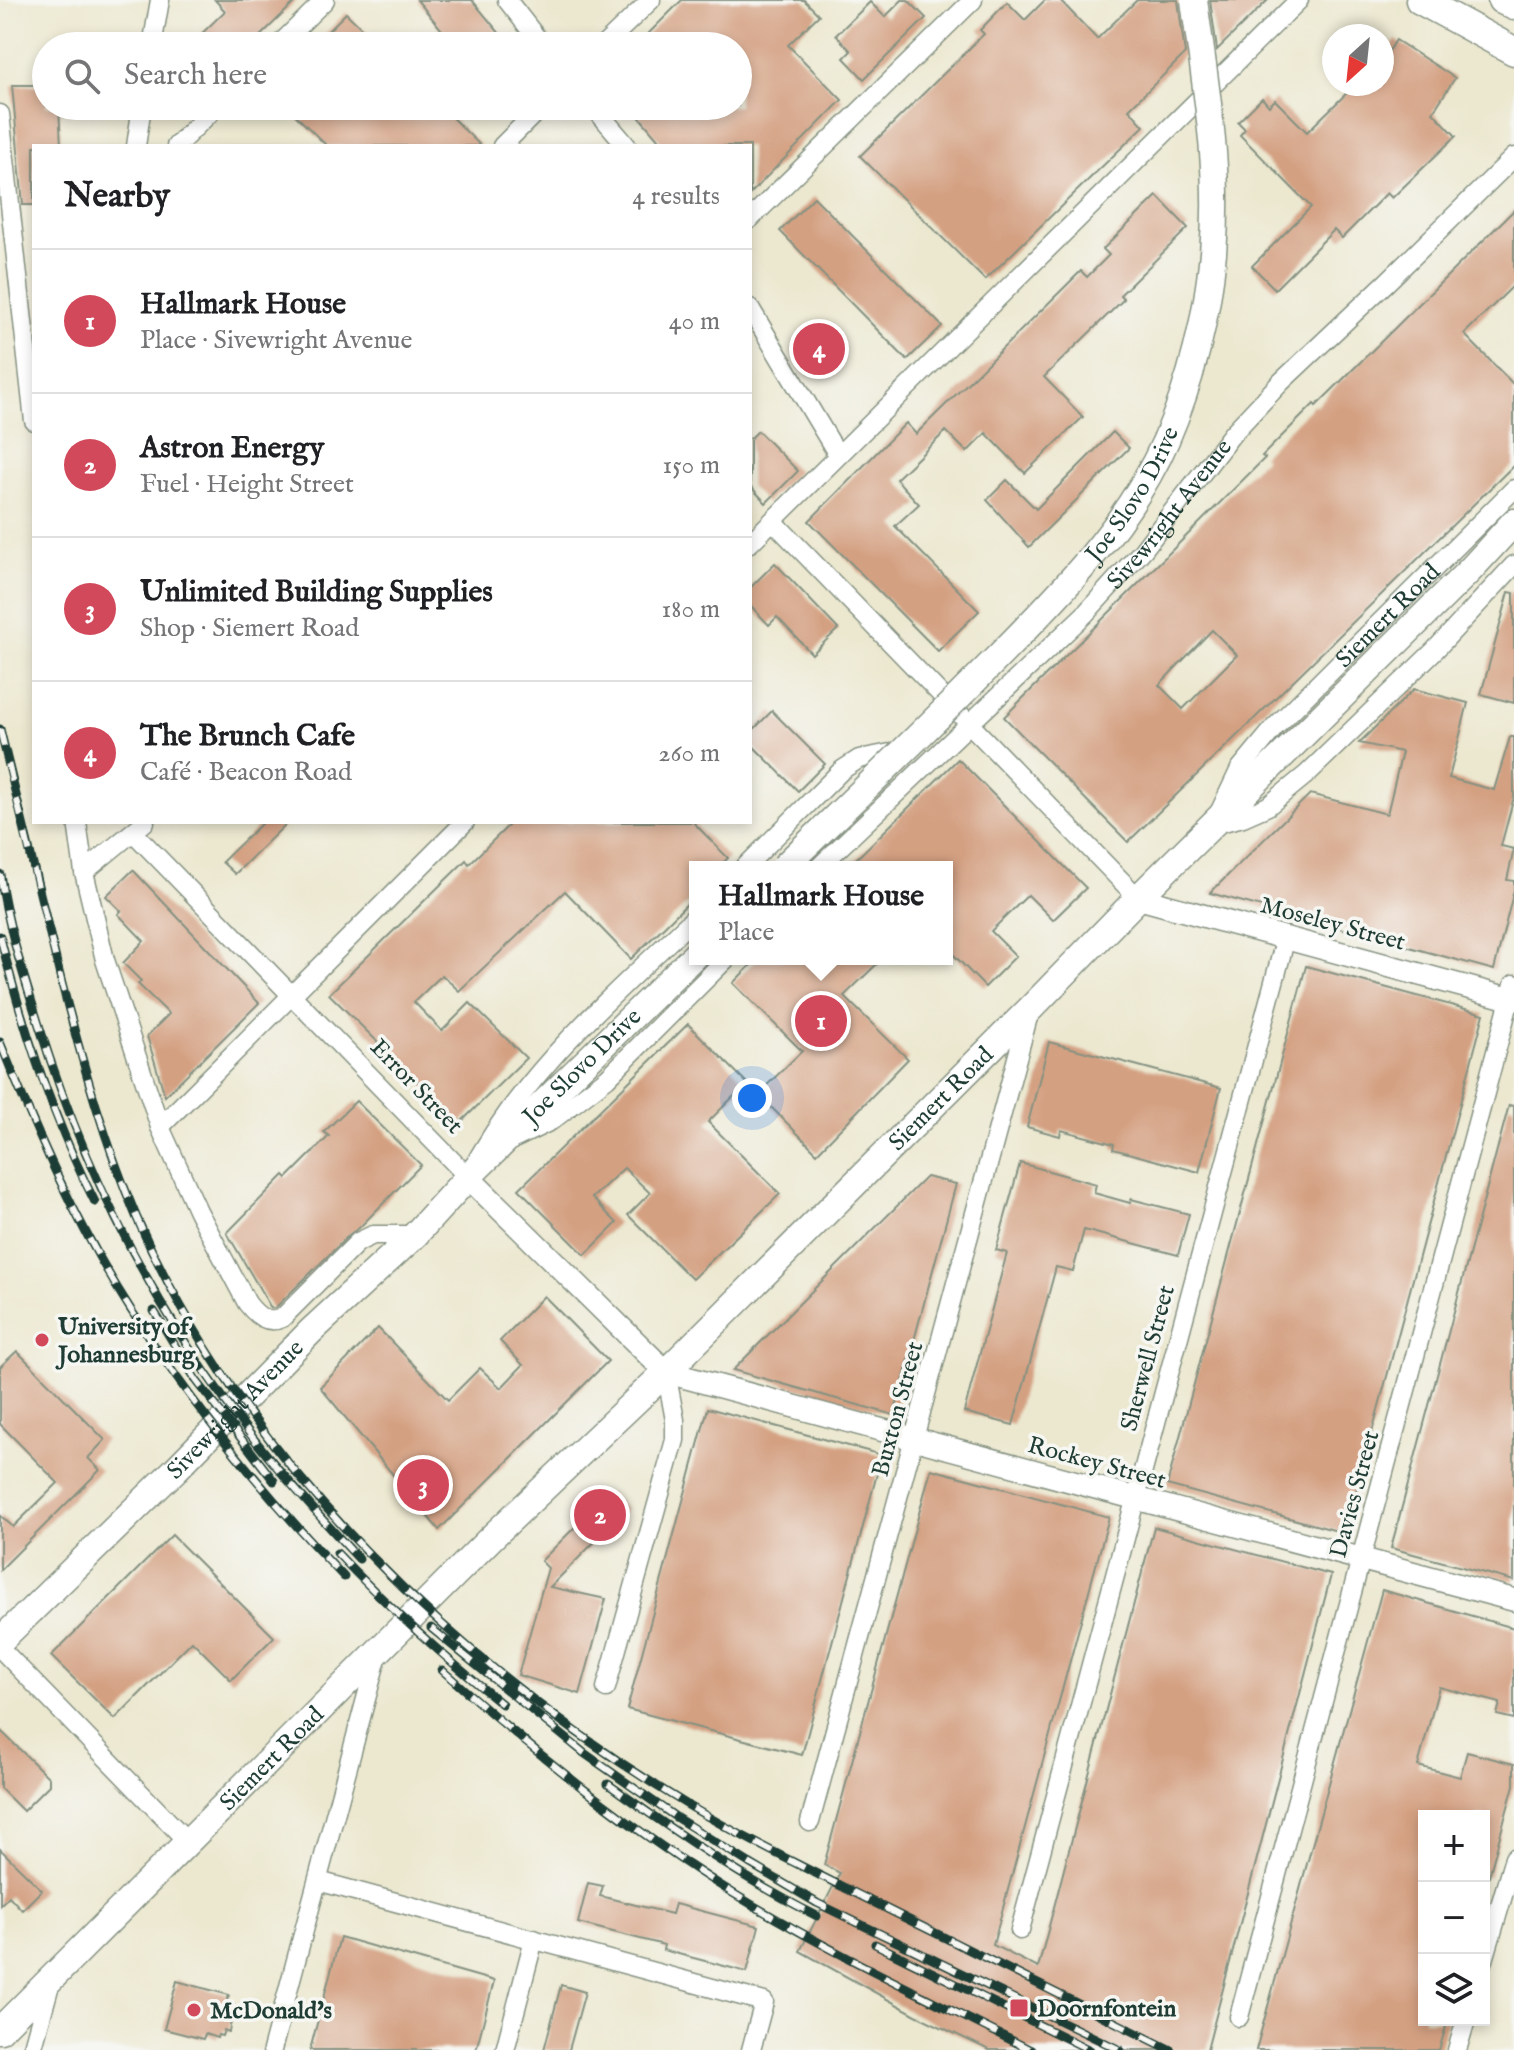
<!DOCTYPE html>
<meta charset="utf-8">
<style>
:root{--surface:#fff;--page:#f2f2f2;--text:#202124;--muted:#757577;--line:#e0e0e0;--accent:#d1495b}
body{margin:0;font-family:"IM FELL English",serif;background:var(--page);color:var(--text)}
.controls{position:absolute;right:24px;bottom:24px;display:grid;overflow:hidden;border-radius:0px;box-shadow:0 4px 12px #0003}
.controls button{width:72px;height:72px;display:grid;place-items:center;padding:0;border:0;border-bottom:2px solid var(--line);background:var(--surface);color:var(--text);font:40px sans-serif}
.compass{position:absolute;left:1322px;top:24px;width:72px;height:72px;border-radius:50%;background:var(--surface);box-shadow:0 4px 12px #0003;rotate:207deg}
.you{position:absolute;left:752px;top:1098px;width:28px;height:28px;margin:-20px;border:6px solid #fff;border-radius:50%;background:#1a73e8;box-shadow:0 0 0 12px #1a73e833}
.badge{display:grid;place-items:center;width:52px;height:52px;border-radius:50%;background:var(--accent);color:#fff;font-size:26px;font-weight:700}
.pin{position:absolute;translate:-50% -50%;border:4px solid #fff;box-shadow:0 2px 8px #0006}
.popup{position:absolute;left:689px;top:861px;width:264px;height:104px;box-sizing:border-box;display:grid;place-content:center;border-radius:0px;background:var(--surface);filter:drop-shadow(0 2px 6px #0005);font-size:26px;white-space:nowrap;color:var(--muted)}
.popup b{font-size:30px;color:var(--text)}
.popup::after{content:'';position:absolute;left:50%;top:100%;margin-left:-16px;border:16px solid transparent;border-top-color:var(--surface)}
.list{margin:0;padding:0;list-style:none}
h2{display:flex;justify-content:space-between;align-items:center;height:104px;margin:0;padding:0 32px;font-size:34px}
h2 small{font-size:26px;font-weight:400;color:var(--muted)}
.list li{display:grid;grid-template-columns:52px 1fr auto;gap:24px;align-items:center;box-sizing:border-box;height:144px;padding:0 32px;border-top:2px solid var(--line)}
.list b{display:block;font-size:30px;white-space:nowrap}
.list p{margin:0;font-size:26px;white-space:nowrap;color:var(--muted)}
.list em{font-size:26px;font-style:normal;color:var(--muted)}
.icon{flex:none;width:44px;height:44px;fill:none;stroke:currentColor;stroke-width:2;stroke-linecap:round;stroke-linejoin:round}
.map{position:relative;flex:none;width:1514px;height:2050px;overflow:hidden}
.search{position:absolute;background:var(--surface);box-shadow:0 4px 12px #0003;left:32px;top:32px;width:720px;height:88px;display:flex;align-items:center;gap:20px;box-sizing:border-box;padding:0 28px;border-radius:44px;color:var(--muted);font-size:30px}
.panel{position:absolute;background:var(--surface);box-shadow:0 4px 12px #0003;left:32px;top:144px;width:720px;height:680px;border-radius:0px}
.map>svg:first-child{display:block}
.building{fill:#d4a082;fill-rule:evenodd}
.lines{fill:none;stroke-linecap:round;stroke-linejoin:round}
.minor-casing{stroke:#869282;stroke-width:21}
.tertiary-casing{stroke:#869282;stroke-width:25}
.secondary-casing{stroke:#869282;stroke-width:29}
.primary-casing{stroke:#869282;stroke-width:31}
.minor{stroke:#fff;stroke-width:18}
.tertiary{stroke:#fff;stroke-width:22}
.secondary{stroke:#fff;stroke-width:26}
.primary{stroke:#fff;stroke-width:28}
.rail-casing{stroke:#1f3d34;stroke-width:9}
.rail{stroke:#f6f6f2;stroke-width:6;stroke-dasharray:18;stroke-linecap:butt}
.secondary-bridge-casing{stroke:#869282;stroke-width:29;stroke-linecap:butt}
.secondary-bridge{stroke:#fff;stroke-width:26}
.poi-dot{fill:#d1495b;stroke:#f6f6f2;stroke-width:3}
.labels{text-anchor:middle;stroke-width:7;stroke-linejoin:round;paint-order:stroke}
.street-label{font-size:24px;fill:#1f3d34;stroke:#f6f6f2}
.poi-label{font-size:24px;font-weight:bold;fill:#1f3d34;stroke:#f6f6f2;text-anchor:start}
</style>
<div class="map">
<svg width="1514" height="2050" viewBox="0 0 1514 2050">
<rect width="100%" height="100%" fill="#f6f6f2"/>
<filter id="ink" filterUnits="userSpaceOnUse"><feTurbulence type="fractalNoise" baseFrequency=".0125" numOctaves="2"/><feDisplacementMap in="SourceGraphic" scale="16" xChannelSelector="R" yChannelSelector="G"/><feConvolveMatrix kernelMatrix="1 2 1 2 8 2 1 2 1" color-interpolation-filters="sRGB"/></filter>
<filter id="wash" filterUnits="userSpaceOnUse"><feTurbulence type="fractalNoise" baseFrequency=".006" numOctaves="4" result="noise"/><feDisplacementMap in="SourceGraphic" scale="32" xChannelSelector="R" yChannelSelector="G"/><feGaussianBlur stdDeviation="1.8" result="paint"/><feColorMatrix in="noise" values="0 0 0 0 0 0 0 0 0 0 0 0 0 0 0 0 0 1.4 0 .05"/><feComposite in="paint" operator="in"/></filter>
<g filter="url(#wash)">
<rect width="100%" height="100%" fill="#ece8d0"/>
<g id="blocks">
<g class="building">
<polygon points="215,0 297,0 250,46 189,46 225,11"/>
<polygon points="417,0 472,0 510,46 455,46"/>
<polygon points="682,0 804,0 819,15 788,45 842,100 750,194 750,146 664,146 630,106 738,106 738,46 636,46"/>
<polygon points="902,0 908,0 926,18 864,79 844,58 851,51 836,35 870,2 885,17"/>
<polygon points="1045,0 1060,0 1097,39 1137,0 1178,0 1185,54 1129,109 1144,126 985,280 860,156 984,34 980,30 1007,2 1025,20"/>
<polygon points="1210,0 1268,0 1217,50"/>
<polygon points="346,13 380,46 313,46"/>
<polygon points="1396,40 1455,78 1433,112 1456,136 1392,198 1387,193 1342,238 1334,230 1275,289 1252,266 1311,207 1240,135 1245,129 1238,122 1262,98 1269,106 1275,100 1307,132 1356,84 1382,84 1382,62"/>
<polygon points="12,85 46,85 46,106 59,106 61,146 34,146 34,205 23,205"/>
<polygon points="286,106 440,106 481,146 327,146"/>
<polygon points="1157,196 1188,228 1120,295 1124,299 1044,377 1083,417 1025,473 986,433 967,452 946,431 896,479 919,504 895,526 979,611 938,651 809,521 906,423 916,434 1081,271 1087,277 1109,255 1103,249"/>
<polygon points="814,197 942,326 907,360 780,231"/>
<path d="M1514,210v75l-50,49 50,51v80l-386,377 -124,-125 261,-259 -3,-2 52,-52 2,2zM1212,630l25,25 -54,54 -24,-24z"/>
<polygon points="758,431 798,471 766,503 750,486 750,439"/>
<polygon points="1113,432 1129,448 1029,547 987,500 1007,480 1036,509"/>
<polygon points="775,563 838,629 812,654 777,617 769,625 750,605 750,588"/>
<polygon points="1509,592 1514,593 1514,703 1481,694"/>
<polygon points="1414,689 1468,703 1449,778 1494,790 1510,737 1514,737 1514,797 1501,846 1514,849 1507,880 1514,881 1514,890 1494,970 1210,893 1310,794 1387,814 1402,752 1359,743"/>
<polygon points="772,711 825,764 798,791 750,743 750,733"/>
<polygon points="958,759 1086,888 1053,920 1028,895 991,931 1016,956 985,987 947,948 947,867 848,867"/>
<polygon points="263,822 288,822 235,874 222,862"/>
<polygon points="512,822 693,822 728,858 719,867 695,867 695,896 631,959 565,891 459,991 442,975 414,1002 442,1031 470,1003 526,1058 460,1123 329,994 466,860 469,864"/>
<polygon points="133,870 259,1003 165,1096 147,1036 169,1014 138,984 141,981 123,963 144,941 118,914 121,911 106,896"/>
<polygon points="757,959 882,959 844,996 908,1059 817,1153 758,1094 802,1051 733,983"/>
<polygon points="1306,966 1484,1014 1345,1533 1167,1485"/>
<polygon points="688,1024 747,1083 708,1122 780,1194 692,1279 628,1215 650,1193 624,1168 592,1198 617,1223 585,1255 519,1189"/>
<polygon points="1049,1042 1221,1088 1199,1172 1113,1149 1114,1144 1061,1130 1060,1136 1027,1127"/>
<polygon points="356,1101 421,1165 359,1228 350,1234 275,1308 271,1308 227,1233 284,1175 287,1178 329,1136 324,1132"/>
<polygon points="1509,1105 1514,1106 1514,1581 1391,1548"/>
<polygon points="1020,1163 1096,1184 1094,1193 1130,1203 1131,1199 1189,1214 1178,1255 1084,1230 1073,1271 1056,1267 1013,1425 964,1412 1007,1253 996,1250"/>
<polygon points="926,1177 956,1184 894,1415 733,1370"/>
<polygon points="544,1296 608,1361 439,1530 320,1387 378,1328 448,1400 480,1368 501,1388 523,1365 500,1341"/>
<polygon points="17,1351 105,1440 88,1458 100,1470 0,1570 0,1515 13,1527 58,1483 0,1424 0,1367"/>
<polygon points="708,1408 882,1455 802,1755 627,1709"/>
<polygon points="931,1469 1109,1517 993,1945 1038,1968 1154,1527 1331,1575 1207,2050 989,2050 916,2015 800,1951 840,1873 824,1865"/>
<polygon points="609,1493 626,1510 550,1587 606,1599 580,1694 518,1675 548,1568 541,1561"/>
<polygon points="172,1535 274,1637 231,1680 192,1641 115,1719 51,1656"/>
<polygon points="1382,1590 1514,1628 1514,1719 1497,1715 1500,1703 1439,1687 1418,1766 1460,1777 1467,1752 1514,1764 1514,1785 1489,1876 1484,1875 1484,1816 1424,1816 1424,2020 1448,2020 1439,2050 1256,2050"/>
<polygon points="0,1730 49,1778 49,1785 23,1811 0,1788"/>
<polygon points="0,1849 42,1890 22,1910 9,1896 0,1905"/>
<polygon points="588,1883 603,1886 600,1896 672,1914 675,1904 759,1926 747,1972 663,1950 664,1945 578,1923"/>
<polygon points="340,1937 494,1981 476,2050 310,2050"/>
<polygon points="177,1981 229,1995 226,2004 234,2005 229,2032 224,2030 222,2036 218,2035 217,2038 205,2034 203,2039 164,2029"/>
<polygon points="561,1985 585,1992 569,2050 544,2050"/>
</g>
</g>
</g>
<g filter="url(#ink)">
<use href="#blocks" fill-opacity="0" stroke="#869282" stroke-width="2"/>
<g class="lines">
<g class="minor-casing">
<g id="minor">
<polyline points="507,0 543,46"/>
<polyline points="152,46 160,0"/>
<polyline points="278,46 325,0"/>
<polyline points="603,46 651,0"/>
<polyline points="593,106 627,146"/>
<polyline points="0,114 34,421"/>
<polyline points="136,146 142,106"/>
<polyline points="176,146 217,106"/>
<polyline points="502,146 542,106"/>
<polyline points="750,219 973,0"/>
<polyline points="750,308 838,455"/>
<polyline points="773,521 1138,898"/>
<polyline points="750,543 1299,0"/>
<path id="s1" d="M1219,813l21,-44 35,-42 239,-238"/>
<path d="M77,822l7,50 21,88 55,167 38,84 49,92c9,12 20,22 35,15l76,-76 15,-7h42"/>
<polyline points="1215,824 1243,817 1268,806 1307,774 1435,650 1514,565"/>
<path d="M134,833l334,344c54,-105 144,-180 227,-260"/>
<polyline points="745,867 842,770 859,759 906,750"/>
<path id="s2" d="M819,867l266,-253 58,-64 89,-116 49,-52 106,-100 127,-125"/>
<polyline points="84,872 145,822"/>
<polyline points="160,1127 465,822"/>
<polyline points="516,1138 551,1121 607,1078 726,959"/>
<polyline points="0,1648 188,1842"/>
<polyline points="606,1688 675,1440 675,1420 666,1372"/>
<polyline points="810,1822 1030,1010"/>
<polyline points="318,1881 764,2002 751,2050"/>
<polyline points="1020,1930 1286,937"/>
<polyline points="1484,1960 1514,1858"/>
<polyline points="1239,2017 1514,984"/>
<polyline points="32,2050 51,1981"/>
<polyline points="272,2050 378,1654"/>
<polyline points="505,2050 534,1939"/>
<polyline points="1457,2050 1466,2020"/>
</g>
</g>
<g class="tertiary-casing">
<g id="tertiary">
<polyline points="1138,898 1514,1000"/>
<polyline points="468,1177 666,1372 1514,1600"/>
</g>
</g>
<g class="secondary-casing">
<g id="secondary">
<path id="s3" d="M0,1641l176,-172 135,-138 104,-96 53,-58 227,-222"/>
<path id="s4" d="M0,2030l491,-492 175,-166 364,-363 108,-111 332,-328 44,-48"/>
</g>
</g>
<g class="primary-casing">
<g id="primary">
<polyline points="1420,0 1514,51"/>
<polyline points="1502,0 1514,6"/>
</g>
</g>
<use href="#minor" class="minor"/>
<use href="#tertiary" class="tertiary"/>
<use href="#secondary" class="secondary"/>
<use href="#primary" class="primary"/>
<g class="rail-casing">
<g id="rail">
<path d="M0,729c20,85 41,170 62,255 21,80 42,157 74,232 107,246 323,451 550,588 64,38 132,70 199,104 95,47 191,95 286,142"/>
<path d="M0,874c7,50 23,100 38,148 42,136 106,268 191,384 39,54 84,104 130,153"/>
<path d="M0,936c23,92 52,182 95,266"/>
<path d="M0,1042c37,92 77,184 131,268 62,97 133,184 213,267"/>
<polyline points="154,1311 196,1380 274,1481"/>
<path d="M337,1553c52,55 107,104 165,151"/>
<polyline points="431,1628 584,1753 677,1818 749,1863 817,1903 1120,2050"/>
<path d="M442,1670c92,82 188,160 294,225 95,58 196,105 295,155"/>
<path d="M608,1784c67,48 135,95 209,132"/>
<polyline points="875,1944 1090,2050"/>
</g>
</g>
<use href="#rail" class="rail"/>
<g class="secondary-bridge-casing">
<g id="secondary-bridge">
<path id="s5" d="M784,867c70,-68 140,-135 208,-204 65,-66 136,-136 174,-223 26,-60 41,-122 47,-187 8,-85 -8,-169 -19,-253"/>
</g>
</g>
<use href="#secondary-bridge" class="secondary-bridge"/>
</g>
</g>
<g class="poi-dot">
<circle cx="42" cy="1340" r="8"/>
<rect x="1009" y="1998" width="20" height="20" rx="4"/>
<circle cx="194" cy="2010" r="8"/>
</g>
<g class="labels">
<g class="street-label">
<text dy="8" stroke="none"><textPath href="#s5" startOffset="512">Joe Slovo Drive</textPath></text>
<text dy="8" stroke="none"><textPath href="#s2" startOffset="498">Sivewright Avenue</textPath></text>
<text dy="8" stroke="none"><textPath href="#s1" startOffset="262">Siemert Road</textPath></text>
<text transform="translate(1333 923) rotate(15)" y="8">Moseley Street</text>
<text dy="8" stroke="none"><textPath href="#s3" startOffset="818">Joe Slovo Drive</textPath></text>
<text transform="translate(417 1086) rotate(46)" y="8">Error Street</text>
<text dy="8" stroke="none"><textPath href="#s4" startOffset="1324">Siemert Road</textPath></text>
<text transform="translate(1147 1358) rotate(-75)" y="8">Sherwell Street</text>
<text dy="8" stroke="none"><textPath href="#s3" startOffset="330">Sivewright Avenue</textPath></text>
<text transform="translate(897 1409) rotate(-75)" y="8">Buxton Street</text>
<text transform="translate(1097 1462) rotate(15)" y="8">Rockey Street</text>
<text transform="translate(1354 1494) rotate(-75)" y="8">Davies Street</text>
<text dy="8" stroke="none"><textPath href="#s4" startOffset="384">Siemert Road</textPath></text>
</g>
<g class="poi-label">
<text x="58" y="1334">University of<tspan x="58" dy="28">Johannesburg</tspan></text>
<text x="1037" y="2016">Doornfontein</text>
<text x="210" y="2018">McDonald's</text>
</g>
</g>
</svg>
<div class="controls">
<button>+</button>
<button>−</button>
<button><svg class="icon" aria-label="layers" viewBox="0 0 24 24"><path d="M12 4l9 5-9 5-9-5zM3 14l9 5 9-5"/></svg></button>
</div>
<svg class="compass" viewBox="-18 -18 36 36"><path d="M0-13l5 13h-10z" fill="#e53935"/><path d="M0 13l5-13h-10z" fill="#757577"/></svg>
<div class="you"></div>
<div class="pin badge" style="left:821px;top:1021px">1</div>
<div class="popup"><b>Hallmark House</b>Place</div>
<div class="pin badge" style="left:600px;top:1515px">2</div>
<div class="pin badge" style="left:423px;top:1485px">3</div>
<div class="pin badge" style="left:819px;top:349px">4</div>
<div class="search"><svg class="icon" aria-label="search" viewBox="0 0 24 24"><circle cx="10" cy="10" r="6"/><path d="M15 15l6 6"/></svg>Search here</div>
<section class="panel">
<h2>Nearby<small>4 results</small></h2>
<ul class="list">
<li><span class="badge">1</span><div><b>Hallmark House</b><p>Place · Sivewright Avenue</p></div><em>40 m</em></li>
<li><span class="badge">2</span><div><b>Astron Energy</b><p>Fuel · Height Street</p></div><em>150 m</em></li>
<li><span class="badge">3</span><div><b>Unlimited Building Supplies</b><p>Shop · Siemert Road</p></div><em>180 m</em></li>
<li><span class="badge">4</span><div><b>The Brunch Cafe</b><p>Café · Beacon Road</p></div><em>260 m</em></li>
</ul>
</section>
</div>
